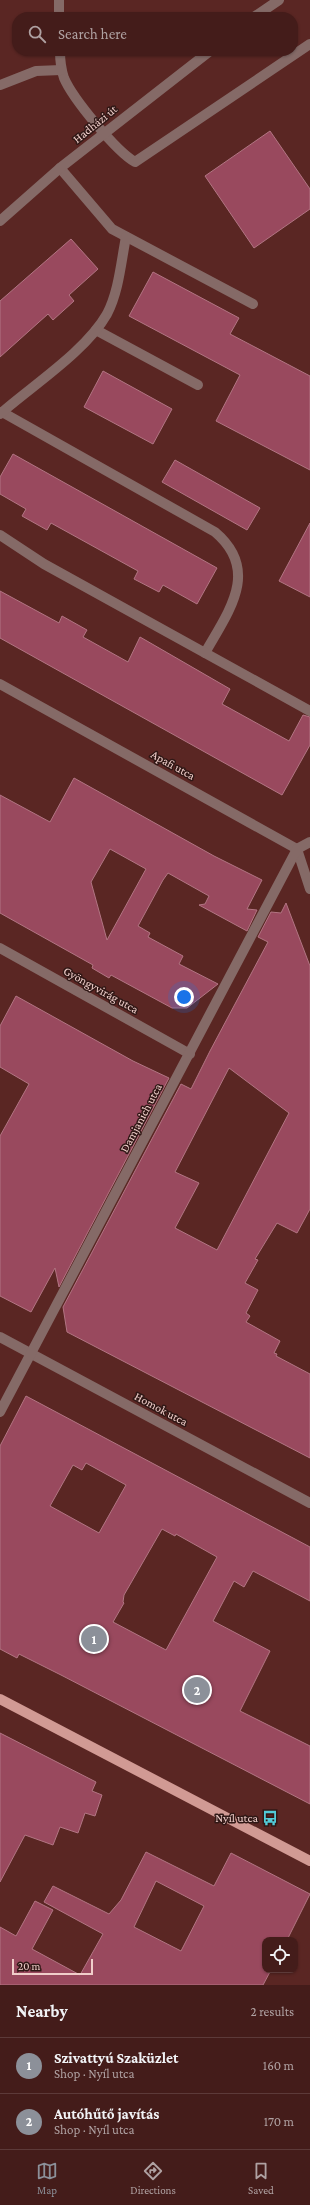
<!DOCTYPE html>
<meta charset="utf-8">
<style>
:root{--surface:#441c1a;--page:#4b2523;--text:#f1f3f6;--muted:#afa1a2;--line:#5c3a39;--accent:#8c9099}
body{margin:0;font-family:"Crimson Pro",serif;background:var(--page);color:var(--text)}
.controls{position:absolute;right:12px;bottom:12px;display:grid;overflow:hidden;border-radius:8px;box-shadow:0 1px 3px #0004}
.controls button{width:36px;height:36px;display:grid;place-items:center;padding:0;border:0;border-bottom:1px solid var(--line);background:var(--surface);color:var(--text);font:20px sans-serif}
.scale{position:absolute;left:12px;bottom:10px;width:81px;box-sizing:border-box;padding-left:4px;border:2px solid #f0ceca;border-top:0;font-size:11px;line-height:14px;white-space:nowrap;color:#f0ceca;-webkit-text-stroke:3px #301816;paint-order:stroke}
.you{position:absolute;left:184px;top:997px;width:14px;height:14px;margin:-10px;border:3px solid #fff;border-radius:50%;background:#1a73e8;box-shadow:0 0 0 6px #1a73e833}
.badge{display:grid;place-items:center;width:26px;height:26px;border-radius:50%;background:var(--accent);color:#fff;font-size:13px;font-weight:700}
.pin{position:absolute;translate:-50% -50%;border:2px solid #fff;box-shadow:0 1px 4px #0006}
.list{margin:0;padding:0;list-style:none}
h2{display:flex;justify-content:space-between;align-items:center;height:52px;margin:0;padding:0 16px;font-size:17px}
h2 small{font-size:13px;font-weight:400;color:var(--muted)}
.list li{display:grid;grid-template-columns:26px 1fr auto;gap:12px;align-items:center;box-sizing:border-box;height:56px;padding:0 16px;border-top:1px solid var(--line)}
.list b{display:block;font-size:15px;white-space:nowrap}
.list p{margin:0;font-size:13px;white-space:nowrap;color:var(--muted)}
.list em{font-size:13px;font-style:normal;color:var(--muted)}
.icon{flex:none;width:22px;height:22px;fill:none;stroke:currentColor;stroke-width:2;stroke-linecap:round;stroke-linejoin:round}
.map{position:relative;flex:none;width:310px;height:1985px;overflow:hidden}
.search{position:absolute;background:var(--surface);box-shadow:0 1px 3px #0004;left:12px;right:12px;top:12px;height:44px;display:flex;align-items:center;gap:10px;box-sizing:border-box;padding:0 14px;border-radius:16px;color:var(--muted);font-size:15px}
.sheet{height:164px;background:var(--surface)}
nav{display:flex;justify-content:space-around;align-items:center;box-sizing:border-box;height:56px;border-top:1px solid var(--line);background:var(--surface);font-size:11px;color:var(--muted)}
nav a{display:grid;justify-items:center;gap:2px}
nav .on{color:var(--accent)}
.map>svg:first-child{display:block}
.building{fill:#99495e;stroke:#b27583;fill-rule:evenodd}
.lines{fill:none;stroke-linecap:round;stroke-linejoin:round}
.minor{stroke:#856a67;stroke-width:10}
.major{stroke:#d19a94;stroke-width:10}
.labels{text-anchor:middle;stroke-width:3;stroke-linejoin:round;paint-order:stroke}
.street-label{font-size:12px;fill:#f0ceca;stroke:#301816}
.poi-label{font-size:12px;fill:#f0ceca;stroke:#301816;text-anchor:end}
</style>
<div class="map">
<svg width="310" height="1985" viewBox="0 0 310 1985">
<rect width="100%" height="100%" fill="#5a2623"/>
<g class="building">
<polygon points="270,131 310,189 310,209 254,248 205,176"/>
<polygon points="71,239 98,269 69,295 74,301 53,320 48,314 0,357 0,301"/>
<polygon points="153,272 239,318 230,334 310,376 310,470 216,421 240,375 129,316"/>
<polygon points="103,371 172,409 153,444 84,407"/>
<polygon points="13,454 217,568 197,604 163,585 159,592 134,579 138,571 51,523 47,530 22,516 26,509 0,494 0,477"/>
<polygon points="175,460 260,508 247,530 162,482"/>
<polygon points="310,523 310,597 279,581"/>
<polygon points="0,591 59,623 62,616 87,630 83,637 128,662 140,637 230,689 222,704 289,741 303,715 310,717 310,745 282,795 0,638"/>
<path d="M74,778l140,78 48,24 -15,29 10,1 -10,21 -48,-26 6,-1 4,-8 -41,-23 -5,7 -25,46 12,7 -2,4 35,19 -4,8 39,20 -31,24h-15l-61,-33 -2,3 -17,-10 1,-3 -93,-52v-118l50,27zM110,849l36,20 -39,71 -16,-58z"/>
<path d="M286,903l24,63v243l-13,24 -20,-10 -22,36 3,1 -13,23 13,7 -12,23 4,3 -4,6 34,19 -6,12 3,1 -1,2 34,18v84l-243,-126 -4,-25 118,-223 10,5 19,-38 58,-109 -10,-5 13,-25 10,1zM229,1068l60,45 -72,137 -42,-22 24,-45 -24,-11z"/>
<polygon points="16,996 133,1061 169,1078 59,1287 55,1268 31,1312 0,1296 0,1136 29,1084 0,1067 0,1026"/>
<path d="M26,1396l284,151v54l-57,-30 -9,16 -10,-6 -21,40 57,30 -30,60 70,35v58l-249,-129 -42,-21 -2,4 -17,-9v-203zM86,1463l40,22 -27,48 -49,-27 23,-41 9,5zM162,1529l13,7 1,-2 41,23 -51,93 -53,-28 11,-19 -1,-1 1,-7z"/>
<polygon points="0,1733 96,1782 92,1791 102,1795 95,1816 85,1813 78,1833 60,1827 53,1845 25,1835 0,1882"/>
<path d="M146,1852l68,34 17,-33 79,41 -23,46h-22v30h6l-8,15h-263v-58l16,9 19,-35 18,9 -21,39 48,26 23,-41 -59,-32 9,-16 56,28 12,-14zM156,1881l48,25 -23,45 -47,-24z"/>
</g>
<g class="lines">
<g class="minor">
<polyline points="59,0 59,17"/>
<polyline points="254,17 279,0"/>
<path d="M60,51c0,10 1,18 4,27 9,21 52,73 71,84l175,-118"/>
<polyline points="0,85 36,71 61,70"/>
<polyline points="60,168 112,229 253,304"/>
<polyline points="0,221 60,168 210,51"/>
<polyline points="96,330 198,385"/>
<path d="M2,412l213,120c46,39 13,80 -10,121"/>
<path d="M0,414c33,-29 86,-63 107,-100 12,-23 14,-52 19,-77"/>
<polyline points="0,535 44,564 310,711"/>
<polyline points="0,684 297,849 310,889"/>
<polyline points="0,948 190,1054"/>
<polyline points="0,1337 310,1503"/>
<polyline points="0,1412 297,849 310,842"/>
</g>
<polyline class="major" points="0,1699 310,1861"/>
</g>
<defs>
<g id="bus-bare" transform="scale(1.2)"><path d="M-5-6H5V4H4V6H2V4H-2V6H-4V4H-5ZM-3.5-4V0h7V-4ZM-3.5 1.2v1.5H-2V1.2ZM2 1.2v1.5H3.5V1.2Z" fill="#52cbd8" stroke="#301816" stroke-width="2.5" paint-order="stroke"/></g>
</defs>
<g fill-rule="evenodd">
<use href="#bus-bare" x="270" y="1818"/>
</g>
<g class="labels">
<g class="street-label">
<text transform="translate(95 124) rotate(-39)" y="4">Hadházi út</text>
<text transform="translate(173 765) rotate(29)" y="4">Apafi utca</text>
<text transform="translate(101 990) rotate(29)" y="4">Gyöngyvirág utca</text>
<text transform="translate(141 1118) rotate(-62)" y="4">Damjanich utca</text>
<text transform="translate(161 1409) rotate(28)" y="4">Homok utca</text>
</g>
<g class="poi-label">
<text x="258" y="1822">Nyíl utca</text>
</g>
</g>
</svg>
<div class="controls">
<button><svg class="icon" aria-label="locate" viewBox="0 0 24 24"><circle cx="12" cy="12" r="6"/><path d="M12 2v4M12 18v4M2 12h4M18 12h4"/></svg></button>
</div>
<div class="scale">20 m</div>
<div class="you"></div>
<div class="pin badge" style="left:94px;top:1639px">1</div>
<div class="pin badge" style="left:197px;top:1690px">2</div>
<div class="search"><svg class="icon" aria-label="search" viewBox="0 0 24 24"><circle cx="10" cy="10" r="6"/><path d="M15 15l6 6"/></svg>Search here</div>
</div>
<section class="sheet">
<h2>Nearby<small>2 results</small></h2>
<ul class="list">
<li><span class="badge">1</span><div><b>Szivattyú Szaküzlet</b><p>Shop · Nyíl utca</p></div><em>160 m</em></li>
<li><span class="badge">2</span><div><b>Autóhűtő javítás</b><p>Shop · Nyíl utca</p></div><em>170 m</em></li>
</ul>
</section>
<nav>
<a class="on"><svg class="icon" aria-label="map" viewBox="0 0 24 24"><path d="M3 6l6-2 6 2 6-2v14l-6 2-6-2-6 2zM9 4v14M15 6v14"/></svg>Map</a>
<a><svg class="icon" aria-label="directions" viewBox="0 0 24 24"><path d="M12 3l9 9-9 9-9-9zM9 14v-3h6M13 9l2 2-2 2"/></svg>Directions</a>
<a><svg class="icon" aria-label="saved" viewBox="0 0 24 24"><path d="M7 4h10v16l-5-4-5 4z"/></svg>Saved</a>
</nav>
